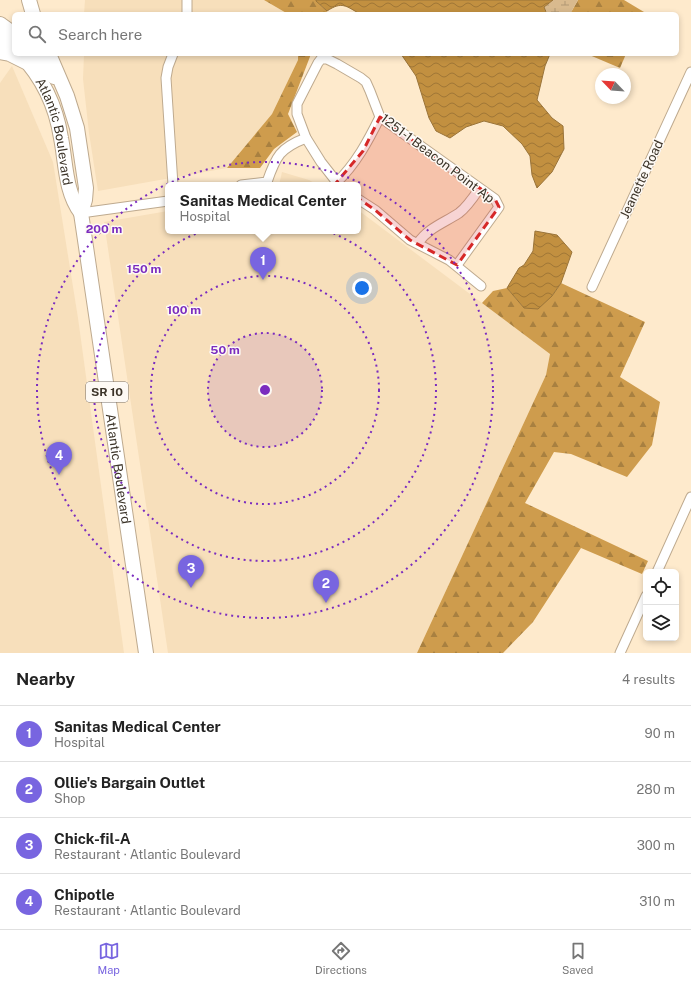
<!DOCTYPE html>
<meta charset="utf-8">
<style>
:root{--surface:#fff;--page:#f2f2f2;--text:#222;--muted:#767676;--line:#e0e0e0;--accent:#7865e0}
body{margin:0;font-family:"Public Sans",sans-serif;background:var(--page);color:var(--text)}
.controls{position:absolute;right:12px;bottom:12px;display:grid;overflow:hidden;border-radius:6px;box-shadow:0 2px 6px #0003}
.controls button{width:36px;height:36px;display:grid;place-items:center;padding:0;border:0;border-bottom:1px solid var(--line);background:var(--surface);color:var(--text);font:20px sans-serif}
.compass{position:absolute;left:595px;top:68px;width:36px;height:36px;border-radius:50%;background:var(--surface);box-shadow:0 2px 6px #0003;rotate:295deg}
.you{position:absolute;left:362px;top:288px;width:14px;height:14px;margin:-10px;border:3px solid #fff;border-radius:50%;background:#1a73e8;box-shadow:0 0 0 6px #1a73e833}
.badge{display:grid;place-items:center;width:26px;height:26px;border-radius:50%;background:var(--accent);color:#fff;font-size:13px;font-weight:700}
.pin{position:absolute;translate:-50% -33px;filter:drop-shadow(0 1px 2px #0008)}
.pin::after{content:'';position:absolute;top:21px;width:14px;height:12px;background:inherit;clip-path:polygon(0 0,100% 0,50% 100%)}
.popup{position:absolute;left:165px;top:182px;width:196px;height:52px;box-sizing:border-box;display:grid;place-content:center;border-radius:6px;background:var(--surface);filter:drop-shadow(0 1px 3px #0005);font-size:13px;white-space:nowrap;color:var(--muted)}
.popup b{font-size:15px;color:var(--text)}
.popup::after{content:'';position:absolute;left:50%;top:100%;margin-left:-8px;border:8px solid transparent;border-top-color:var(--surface)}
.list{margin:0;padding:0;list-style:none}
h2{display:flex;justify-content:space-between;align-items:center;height:52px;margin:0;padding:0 16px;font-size:17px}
h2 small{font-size:13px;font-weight:400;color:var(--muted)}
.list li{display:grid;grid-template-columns:26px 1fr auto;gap:12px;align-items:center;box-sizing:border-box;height:56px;padding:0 16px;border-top:1px solid var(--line)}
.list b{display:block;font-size:15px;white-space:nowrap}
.list p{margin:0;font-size:13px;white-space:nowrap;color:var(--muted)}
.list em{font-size:13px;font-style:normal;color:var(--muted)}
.icon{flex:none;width:22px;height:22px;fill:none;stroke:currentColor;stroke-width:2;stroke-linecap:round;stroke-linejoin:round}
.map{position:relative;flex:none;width:691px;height:653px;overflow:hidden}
.search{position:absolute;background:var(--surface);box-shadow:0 2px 6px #0003;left:12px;right:12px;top:12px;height:44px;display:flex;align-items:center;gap:10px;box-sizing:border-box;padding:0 14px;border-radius:6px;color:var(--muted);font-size:15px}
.sheet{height:276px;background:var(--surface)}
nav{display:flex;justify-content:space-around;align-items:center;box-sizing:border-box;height:56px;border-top:1px solid var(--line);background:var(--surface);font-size:11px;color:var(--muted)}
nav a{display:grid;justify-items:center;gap:2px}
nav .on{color:var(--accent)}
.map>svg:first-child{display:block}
.built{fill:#f7dfbb}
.forest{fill:url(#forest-firs)}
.wetland{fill:url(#wetland-marsh)}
.water{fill:url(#water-waves);stroke:#9a7439}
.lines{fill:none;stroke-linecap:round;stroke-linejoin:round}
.street-casing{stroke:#beaa8f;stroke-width:11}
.primary-casing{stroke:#beaa8f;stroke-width:16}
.highway-casing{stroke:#beaa8f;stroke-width:18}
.street{stroke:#fff;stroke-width:9}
.primary{stroke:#fff;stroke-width:14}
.highway{stroke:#fff;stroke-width:16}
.marked{fill:#d62828;fill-opacity:0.2;stroke:#d62828;stroke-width:3;stroke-dasharray:8 5;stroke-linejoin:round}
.ring{fill:none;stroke:#7b2cbf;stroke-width:2;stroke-dasharray:2 4}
.labels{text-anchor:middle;stroke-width:3;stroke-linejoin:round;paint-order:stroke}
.shield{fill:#fdf9f4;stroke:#766f66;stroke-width:1}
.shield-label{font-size:12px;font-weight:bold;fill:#3c3429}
.street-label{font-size:13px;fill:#3c3429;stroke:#fdf9f4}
.centre{fill:#7b2cbf;stroke:#fdf9f4;stroke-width:2}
.ring-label{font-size:12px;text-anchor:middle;font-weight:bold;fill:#7b2cbf;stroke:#fdf9f4;stroke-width:3;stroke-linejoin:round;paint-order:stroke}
</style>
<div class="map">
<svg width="691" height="653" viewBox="0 0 691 653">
<defs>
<pattern id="forest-firs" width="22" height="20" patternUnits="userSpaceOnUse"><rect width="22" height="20" fill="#ce9c4d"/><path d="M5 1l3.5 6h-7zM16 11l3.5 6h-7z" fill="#a88040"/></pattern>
<pattern id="wetland-marsh" width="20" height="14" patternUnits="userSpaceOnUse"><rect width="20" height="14" fill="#d9ba8e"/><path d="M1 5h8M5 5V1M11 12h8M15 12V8" fill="none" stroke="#b19874"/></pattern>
<pattern id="water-waves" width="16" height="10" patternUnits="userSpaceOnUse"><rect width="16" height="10" fill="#c29040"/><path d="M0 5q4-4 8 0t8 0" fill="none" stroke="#9f7636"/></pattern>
</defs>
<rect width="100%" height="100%" fill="#feeacc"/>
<g class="built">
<polygon points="85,0 264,0 288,14 84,14"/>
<polygon points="84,54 298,54 298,60 272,114 227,168 98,191 89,133 83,79"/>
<polygon points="12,66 53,162 78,318 124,653 0,653 0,83"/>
<polygon points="282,172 309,180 318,185 279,185"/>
<polygon points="358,210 550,354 546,375 417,653 168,653 104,222 168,211 168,231 358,231"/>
</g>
<g class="forest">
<polygon points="264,0 316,0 316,1 327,11 326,14 288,14"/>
<polygon points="578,0 624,0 644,12 643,14 570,14"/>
<polygon points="298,54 311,54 288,114 297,132 274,149 260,168 227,168 272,114 298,60"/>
<polygon points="587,54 626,54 620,68"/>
<polygon points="561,283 645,322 620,377 660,402 652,445 627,477 571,454 554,452 525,503 648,561 642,574 581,548 533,622 503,653 417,653 546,375 550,354 482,303 493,291 507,288 524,308 552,296"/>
</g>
<polygon class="wetland" points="553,0 578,0 570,14 548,14 544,7"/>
<g class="water">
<path d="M316,0h237l-9,7 3,7h-187c-14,-8 -18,-13 -33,-3l-11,-10z"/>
<polygon points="401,54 550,54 545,66 537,100 552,118 563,126 564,149 552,172 537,188 532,175 530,156 522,144 503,126 484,121 466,127 450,138 436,131 429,118 416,76"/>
<polygon points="535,231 557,235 572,252 561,283 552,296 538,309 524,308 507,288 519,268 524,265 533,251"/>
</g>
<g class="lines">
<g class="street-casing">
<g id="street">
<polyline points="187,0 187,14"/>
<polyline points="173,54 168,67 166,78 173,185"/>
<path d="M336,183c20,-19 32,-42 44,-66"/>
<path d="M241,185l26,-3c9,-26 13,-34 39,-44"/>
<polyline points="339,185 321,162 306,138 297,114 297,104 318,63 321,59 327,59 337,64 361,78 366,82 370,91 380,117 495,199 499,207 457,265"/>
<polyline points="358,199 375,210 410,240 449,260 481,286"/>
<polyline points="81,213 168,201"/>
<path d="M418,243c10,-15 26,-20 41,-30 8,-6 14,-15 20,-24"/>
<polyline points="592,287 691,72"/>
<polyline points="657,572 691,497"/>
<polyline points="620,653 646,596"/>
</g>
</g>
<g class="primary-casing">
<g id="primary">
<polyline points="29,0 33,14"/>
<polyline points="0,24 14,34"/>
<polyline points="0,37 14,48"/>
<path id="s1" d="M20,54c22,23 36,52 41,84 5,25 4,54 20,75"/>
<polyline points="35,54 54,77"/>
<path id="s2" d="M49,54l18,42 10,32 9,60 -1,12 -4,13 65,440"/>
</g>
</g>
<g class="highway-casing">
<polyline id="highway" points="0,51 10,53 26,61"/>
</g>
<use href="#street" class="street"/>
<use href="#primary" class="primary"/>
<use href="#highway" class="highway"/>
</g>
<path class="marked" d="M380,117l115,82 4,8 -42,58 -47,-25 -35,-30 -39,-27 27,-32z"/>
<circle cx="265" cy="390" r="57" fill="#7b2cbf" fill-opacity=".12"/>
<g class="ring">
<circle cx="265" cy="390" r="57"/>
<circle cx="265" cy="390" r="114"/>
<circle cx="265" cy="390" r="171"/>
<circle cx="265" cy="390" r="228"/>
</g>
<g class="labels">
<rect class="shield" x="86" y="382" width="42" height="20" rx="3"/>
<g class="shield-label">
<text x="107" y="396">SR 10</text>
</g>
<g class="street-label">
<text dy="5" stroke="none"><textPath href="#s1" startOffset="87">Atlantic Boulevard</textPath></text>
<text transform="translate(438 158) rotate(37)" y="5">1251-1 Beacon Point Ap</text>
<text transform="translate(641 179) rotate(-65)" y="5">Jeanette Road</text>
<text dy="5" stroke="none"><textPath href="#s2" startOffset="424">Atlantic Boulevard</textPath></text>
</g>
</g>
<circle cx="265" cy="390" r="6" class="centre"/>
<g class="ring-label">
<text x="104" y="233">200 m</text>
<text x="144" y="273">150 m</text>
<text x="184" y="314">100 m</text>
<text x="225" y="354">50 m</text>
</g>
</svg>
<div class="controls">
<button><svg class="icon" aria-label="locate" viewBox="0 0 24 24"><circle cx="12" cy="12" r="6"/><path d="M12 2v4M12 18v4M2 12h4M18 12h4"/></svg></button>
<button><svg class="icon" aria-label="layers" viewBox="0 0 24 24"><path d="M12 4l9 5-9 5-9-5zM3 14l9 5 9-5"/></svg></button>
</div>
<svg class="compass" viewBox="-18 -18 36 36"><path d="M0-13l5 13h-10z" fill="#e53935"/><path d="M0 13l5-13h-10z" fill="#767676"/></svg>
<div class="you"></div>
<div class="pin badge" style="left:263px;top:280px">1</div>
<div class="popup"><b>Sanitas Medical Center</b>Hospital</div>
<div class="pin badge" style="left:326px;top:603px">2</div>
<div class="pin badge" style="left:191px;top:588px">3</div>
<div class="pin badge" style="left:59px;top:475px">4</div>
<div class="search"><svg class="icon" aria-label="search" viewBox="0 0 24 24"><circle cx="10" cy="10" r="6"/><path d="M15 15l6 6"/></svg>Search here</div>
</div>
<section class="sheet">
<h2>Nearby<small>4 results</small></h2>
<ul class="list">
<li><span class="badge">1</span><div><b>Sanitas Medical Center</b><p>Hospital</p></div><em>90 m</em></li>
<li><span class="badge">2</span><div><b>Ollie's Bargain Outlet</b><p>Shop</p></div><em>280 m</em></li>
<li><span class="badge">3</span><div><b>Chick-fil-A</b><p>Restaurant · Atlantic Boulevard</p></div><em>300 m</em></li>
<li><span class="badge">4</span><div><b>Chipotle</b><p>Restaurant · Atlantic Boulevard</p></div><em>310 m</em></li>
</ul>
</section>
<nav>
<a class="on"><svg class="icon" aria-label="map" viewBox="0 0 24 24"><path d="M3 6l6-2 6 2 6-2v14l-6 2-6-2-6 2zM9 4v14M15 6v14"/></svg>Map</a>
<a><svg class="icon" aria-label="directions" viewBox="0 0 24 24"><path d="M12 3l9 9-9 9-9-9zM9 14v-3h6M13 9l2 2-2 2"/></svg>Directions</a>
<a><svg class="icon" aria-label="saved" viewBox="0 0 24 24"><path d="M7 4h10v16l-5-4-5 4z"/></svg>Saved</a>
</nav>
